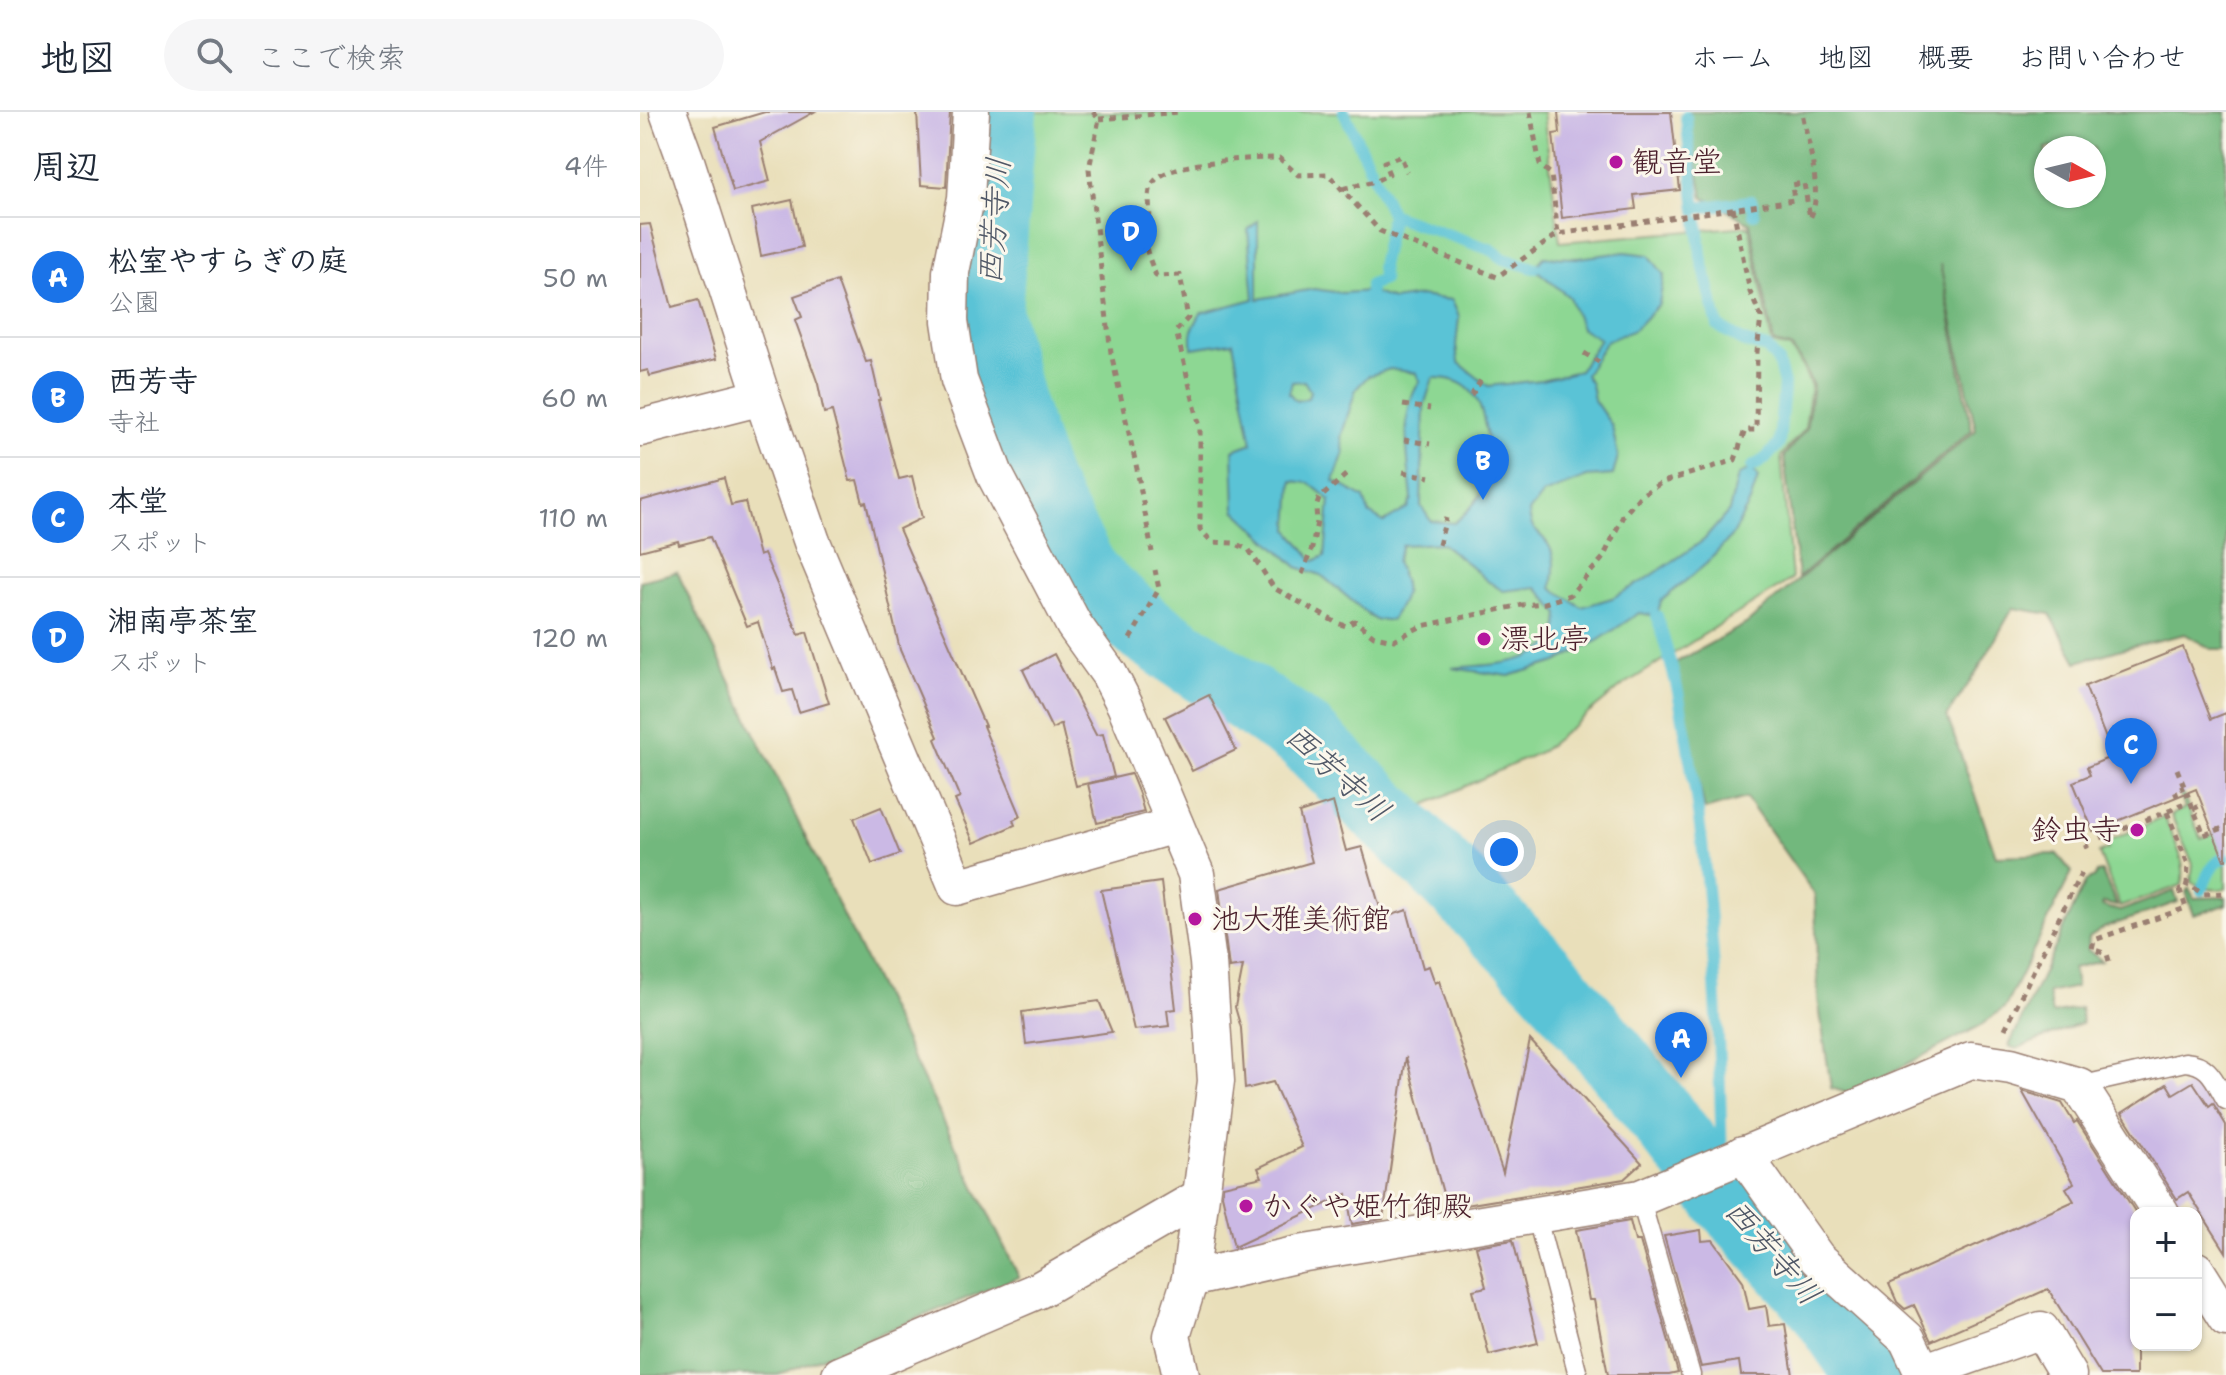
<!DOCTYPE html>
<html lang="ja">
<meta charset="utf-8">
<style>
:root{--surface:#fff;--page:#f6f6f7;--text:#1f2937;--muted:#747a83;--line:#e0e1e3;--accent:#1a73e8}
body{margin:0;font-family:"Shantell Sans","Klee One",sans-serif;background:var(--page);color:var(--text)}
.controls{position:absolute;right:24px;bottom:24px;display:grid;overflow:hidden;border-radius:16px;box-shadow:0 2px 6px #0004}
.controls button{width:72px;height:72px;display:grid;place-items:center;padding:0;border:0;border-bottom:2px solid var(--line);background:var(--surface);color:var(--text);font:40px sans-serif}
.compass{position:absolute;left:1394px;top:24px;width:72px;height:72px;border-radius:50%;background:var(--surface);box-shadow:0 2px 6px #0004;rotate:98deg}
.you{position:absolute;left:864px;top:740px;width:28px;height:28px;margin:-20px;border:6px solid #fff;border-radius:50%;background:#1a73e8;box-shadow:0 0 0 12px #1a73e833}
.badge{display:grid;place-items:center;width:52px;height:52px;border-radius:50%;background:var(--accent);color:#fff;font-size:26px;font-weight:700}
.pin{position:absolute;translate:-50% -66px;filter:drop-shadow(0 2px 4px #0008)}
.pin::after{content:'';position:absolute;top:42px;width:28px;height:24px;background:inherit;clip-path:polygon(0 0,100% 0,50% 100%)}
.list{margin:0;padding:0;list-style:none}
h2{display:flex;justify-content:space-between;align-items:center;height:104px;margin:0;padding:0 32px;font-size:34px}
h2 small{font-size:26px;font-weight:400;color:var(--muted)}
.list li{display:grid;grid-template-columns:52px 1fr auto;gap:24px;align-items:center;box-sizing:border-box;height:120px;padding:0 32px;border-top:2px solid var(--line)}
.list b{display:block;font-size:30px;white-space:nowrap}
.list p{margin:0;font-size:26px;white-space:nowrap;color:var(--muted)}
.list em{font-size:26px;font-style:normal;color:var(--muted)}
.icon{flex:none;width:44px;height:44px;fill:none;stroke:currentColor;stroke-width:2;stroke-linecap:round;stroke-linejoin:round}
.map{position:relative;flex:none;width:1586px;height:1263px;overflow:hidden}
header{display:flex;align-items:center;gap:48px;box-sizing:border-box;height:112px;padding:0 40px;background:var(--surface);border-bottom:2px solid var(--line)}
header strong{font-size:38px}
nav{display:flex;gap:44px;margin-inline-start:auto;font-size:28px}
.search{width:560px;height:72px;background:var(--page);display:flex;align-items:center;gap:20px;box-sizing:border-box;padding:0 28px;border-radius:44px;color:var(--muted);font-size:30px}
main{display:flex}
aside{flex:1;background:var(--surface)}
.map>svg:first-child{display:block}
.green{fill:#8dd793;stroke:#6c7b5f;stroke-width:2}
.forest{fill:#72b87d;stroke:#5e6c54;stroke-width:2;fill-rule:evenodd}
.water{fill:#5ac3d6;stroke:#527180;stroke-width:2;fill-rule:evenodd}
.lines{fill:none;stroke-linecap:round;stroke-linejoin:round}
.stream{stroke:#5ac3d6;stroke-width:12}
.river{stroke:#5ac3d6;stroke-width:70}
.building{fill:#cbb9e5}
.service-casing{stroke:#9a7f72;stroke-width:21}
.minor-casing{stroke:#9a7f72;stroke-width:39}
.path{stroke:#9a7f72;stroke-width:5;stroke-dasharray:6 6;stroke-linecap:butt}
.service{stroke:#fff;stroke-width:18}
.minor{stroke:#fff;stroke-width:36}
.poi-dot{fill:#b5179e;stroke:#fbf7ec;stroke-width:3}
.labels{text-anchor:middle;stroke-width:6;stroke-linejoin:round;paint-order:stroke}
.poi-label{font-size:30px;fill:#4a1f2b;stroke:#fbf7ec;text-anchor:start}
.water-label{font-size:32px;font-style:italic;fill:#505867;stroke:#fbf7ec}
</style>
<header>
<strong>地図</strong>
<div class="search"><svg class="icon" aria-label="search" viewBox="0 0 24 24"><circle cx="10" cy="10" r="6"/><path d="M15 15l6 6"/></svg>ここで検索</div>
<nav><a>ホーム</a><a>地図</a><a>概要</a><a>お問い合わせ</a></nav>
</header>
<main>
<aside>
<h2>周辺<small>4件</small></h2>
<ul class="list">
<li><span class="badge">A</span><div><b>松室やすらぎの庭</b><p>公園</p></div><em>50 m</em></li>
<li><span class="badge">B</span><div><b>西芳寺</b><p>寺社</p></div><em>60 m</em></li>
<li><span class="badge">C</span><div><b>本堂</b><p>スポット</p></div><em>110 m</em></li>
<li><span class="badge">D</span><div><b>湘南亭茶室</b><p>スポット</p></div><em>120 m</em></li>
</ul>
</aside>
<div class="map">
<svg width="1586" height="1263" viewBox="0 0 1586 1263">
<rect width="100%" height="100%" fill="#fbf7ec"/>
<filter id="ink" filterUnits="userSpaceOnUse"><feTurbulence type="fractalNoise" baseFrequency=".0125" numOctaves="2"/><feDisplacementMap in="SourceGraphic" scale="16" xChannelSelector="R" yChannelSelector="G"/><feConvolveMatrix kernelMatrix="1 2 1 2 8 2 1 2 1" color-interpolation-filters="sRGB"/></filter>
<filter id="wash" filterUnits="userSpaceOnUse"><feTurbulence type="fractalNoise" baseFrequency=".006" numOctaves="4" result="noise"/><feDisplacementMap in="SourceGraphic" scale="32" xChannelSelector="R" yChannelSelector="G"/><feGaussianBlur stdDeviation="1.8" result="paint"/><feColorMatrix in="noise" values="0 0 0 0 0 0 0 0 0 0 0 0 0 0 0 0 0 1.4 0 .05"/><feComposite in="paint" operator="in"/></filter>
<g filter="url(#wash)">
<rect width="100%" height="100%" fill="#e9dfba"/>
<g class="green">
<polygon points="382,0 903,0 920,130 1109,114 1132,232 1150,236 1160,250 1171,274 1165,316 1141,344 1152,467 982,574 902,639 774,698 663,599 523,504 466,458 375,223"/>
<path d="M1542,680l19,47 25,-10v59c-14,4 -23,0 -35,-6l2,-18 -22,-49 14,-7 -6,-15z"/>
<path d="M1524,705c9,21 24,45 18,68l-62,22 -21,-54 10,-4 -3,-7z"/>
</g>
<g class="forest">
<path d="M1048,0h538v537h-15l-26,-15 -56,13 -52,15 -27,-48 -37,-6 -34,60 -32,48 49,140 61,-2 15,18 -67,135 -25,19 -130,68 -19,-6 -13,-89 -3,-104 -69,-97 -41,12 -32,-146 73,-40 230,-194 -36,-166 32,166 -174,148 -14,-122 22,-27 7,-43 -11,-24 -11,-15 -17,-4 -24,-120 -47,-26zM1406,36h48v48h-48z"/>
<polygon points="37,460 379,1165 138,1263 0,1263 0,469"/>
<polygon points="1462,760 1477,794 1463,791 1462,794 1480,799 1534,779 1538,790 1464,816 1449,826 1448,838 1462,849 1433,856 1436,875 1408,881 1412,902 1440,896 1442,911 1376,937 1369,934 1446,769 1455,765 1457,761"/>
<polygon points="1549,776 1554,786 1586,785 1586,793 1554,803 1546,780"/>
</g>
<path class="water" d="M618,109v78l56,-10 28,4 28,-2 23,9 26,-4 33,4 7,17 -3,29 2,16 30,24 53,-6 38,-9 21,-32 -19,-11 -12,-31 -35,-29 10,-11 34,1 47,-6 24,3 15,20 -5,29 -25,26 -28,11 -21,34 6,9 3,16 18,26 6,30 -5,19 -26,2 -44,17 -14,18c2,22 9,17 19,32 9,14 6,30 4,44l30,19 30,-9 36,-20 56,-38 25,-29 9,-35 14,-9 6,11 -8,24 -19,35 -25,27 -45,37 -4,15 -18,-3 -40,27 -42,22 -48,14 -57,-8c30,-3 82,-2 102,-29 4,-6 4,-18 5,-25l-22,-27 -34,4 -17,-11 -15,-14 -30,-23 -39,2 -6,17c13,28 11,32 -5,58h-16l-54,-45 -24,-8 -62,-57 -2,-60 19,-7 -19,-101 -41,6v-18l9,-17 53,-14 -6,-69zM750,257l26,4 4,9c-22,27 -11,84 -8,117l-4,9 -24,14 -15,-9 -5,-15 -30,-17 10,-29 -3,-15 15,-48 12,-13zM793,266c42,-1 50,27 54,62 2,14 2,31 -2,44 -6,17 -18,29 -31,39l-23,-2 -10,-15 3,-100zM664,269l6,10 -2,7 -12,3 -7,-8 3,-11zM652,369l17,2 21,17 -5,56 -11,5 -25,-31z"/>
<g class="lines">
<g class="stream">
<polyline points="704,0 752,103 741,154 743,168 730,173 730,179"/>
<polyline points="1046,5 1056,98"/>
<polyline points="1056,96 1112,89 1114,102"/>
<polyline points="752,103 852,138 864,147 894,156"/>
<polyline points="1058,110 1061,144 1078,214 1104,230 1127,236 1138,250 1144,272 1139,332 1125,347 1112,355"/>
<path d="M1017,504c7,25 15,50 21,76 33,165 43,334 44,502"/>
<path d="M1562,778c5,-15 9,-25 22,-32"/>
</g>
<polyline class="river" points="362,0 347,199 368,287 396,372 447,466 502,515 664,624 805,761 911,870 1003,981 1082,1082 1181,1192 1230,1263"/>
</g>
<g id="blocks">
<g class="building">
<polygon points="125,0 174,0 120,30 130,69 93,79 75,15"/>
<polygon points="277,0 310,0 306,75 281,73"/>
<polygon points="918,0 1031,0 1040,78 994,83 996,97 922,106 913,22 920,21"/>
<polygon points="152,88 162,135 121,144 112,97"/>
<polygon points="10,112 32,195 58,188 76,247 10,264 8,258 0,260 0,113"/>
<polygon points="197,169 226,250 231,249 240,288 238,288 259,367 272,364 282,406 259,417 345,614 343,614 381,704 373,708 375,713 334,731 315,688 320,686 295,627 298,625 260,538 226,390 223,391 217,368 210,369 192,299 184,301 178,272 155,208 162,205 154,184"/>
<polygon points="84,366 91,393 105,390 119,444 124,442 159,523 167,520 189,591 159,600 152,578 143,580 135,556 133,557 118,510 107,514 70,425 39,433 38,429 0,439 0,389"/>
<polygon points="1543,535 1571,607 1586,601 1586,748 1584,748 1556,677 1453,719 1433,670 1450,663 1447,655 1473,644 1445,574"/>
<polygon points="414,542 456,623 463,622 474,665 436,674 421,612 412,617 383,558"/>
<polygon points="569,583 596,638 552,659 525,605"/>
<polygon points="491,662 499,682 504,700 457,711 448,672"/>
<polygon points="693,690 706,739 722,735 743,806 767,798 783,856 789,854 795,871 799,869 863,1061 890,928 1002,1051 984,1067 807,1096 766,945 743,1107 712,1112 707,1082 594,1135 582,1083 583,1074 622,1065 618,1056 662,1035 633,970 605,977 601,916 595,895 603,854 589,856 579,777 672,750 659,701"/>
<polygon points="241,695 260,742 232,752 214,706"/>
<polygon points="521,770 536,897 527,898 529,914 494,918 461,778"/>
<polygon points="459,889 472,920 386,932 382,900"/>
<polygon points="1553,970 1569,994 1573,991 1586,1013 1586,1140 1548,1080 1537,1087 1482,1001 1527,972 1533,982"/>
<polygon points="1382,979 1422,991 1434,1011 1437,1009 1496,1101 1496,1263 1461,1263 1408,1177 1291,1229 1274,1193 1265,1197 1257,1190 1249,1172 1434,1089 1426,1076 1434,1071"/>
<polygon points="990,1109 995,1129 1000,1129 1038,1261 1029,1263 968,1263 954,1188 949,1188 936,1118"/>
<polygon points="1061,1118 1062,1129 1073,1128 1103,1169 1109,1197 1126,1194 1129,1214 1145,1212 1153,1263 1101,1263 1099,1249 1061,1255 1024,1124"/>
<polygon points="873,1128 898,1231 849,1243 833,1178 846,1175 836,1134"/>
</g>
</g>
</g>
<g filter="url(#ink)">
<use href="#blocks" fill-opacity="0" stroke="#9a7f72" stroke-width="2"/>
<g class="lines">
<g class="service-casing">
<g id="service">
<path d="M1439,974l106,-24c25,2 29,18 41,38"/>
<polyline points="1000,1086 1051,1263"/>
<polyline points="896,1102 938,1263"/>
</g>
</g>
<g class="minor-casing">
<g id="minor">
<polyline points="331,0 326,86 311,160 310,209 319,268 355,363 434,513 469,562 485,593 556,762 568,850 576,969 550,1167 532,1224 541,1263"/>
<polyline points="122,285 172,430 317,775 535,713"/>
<polyline points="0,316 122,285 47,52 28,0"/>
<polyline points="1103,1042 1177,1146 1267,1227 1284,1263"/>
<polyline points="1556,1158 1586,1206"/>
<polyline points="550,1167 659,1142 1000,1086 1331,948 1371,954 1439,974 1521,1101"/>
<polyline points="1283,1260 1401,1218 1428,1263"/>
<polyline points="200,1263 399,1178 560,1085"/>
</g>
</g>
<g class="path">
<polyline points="453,0 459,7 449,57 471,241 497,357 512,440"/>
<polyline points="890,0 900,53 911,62 918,122"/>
<polyline points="459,7 540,0"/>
<polyline points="703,77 735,69 749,62 744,50 761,44 767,60"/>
<path d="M1093,96l17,84 11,25 -4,35 -1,78h-11l-10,30 -72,22 -22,13 -18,21 -20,42 -33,37 -25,8 -23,2 -100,21 -28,14 -20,-4 -19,-15 -9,5 -9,-3 -63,-35 -25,-38 -15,-7 -22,-1 -12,-13v-102l-24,-96 12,-13 -8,-43 -24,1c-4,-11 -10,-24 -11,-35 -1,-7 3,-12 4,-18 3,-16 -6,-35 10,-46 22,-16 92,-19 120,-19l19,17 30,-1 52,57 117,46 61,-43 236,-34 -2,-15 12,-2 6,35c14,-25 -3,-78 -8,-106"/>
<polyline points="944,241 959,250"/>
<polyline points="831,284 843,265"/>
<polyline points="763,293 790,297"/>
<polyline points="764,328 790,332"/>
<polyline points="763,360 790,365"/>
<polyline points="799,433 806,406"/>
<polyline points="662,462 672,436 677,410 676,396 679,387 709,360"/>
<polyline points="490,527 519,477 515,458"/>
<polyline points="1537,657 1564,723 1586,715"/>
<polyline points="1553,697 1562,693"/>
<polyline points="1527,700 1548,752 1547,772 1564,782 1586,781"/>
<polyline points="1461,726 1541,694 1535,679 1544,675"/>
<polyline points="1444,735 1449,733"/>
<polyline points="1469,849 1467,842 1452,837 1454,828 1546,796 1540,778 1545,777 1547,772"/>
<polyline points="1365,917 1443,757"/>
</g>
<use href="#service" class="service"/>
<use href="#minor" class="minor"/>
</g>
</g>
<g class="poi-dot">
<circle cx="976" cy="50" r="8"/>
<circle cx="844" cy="527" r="8"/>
<circle cx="1497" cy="718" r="8"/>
<circle cx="555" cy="807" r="8"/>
<circle cx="606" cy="1094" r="8"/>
</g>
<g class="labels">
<g class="poi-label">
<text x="992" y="60">観音堂</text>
<text x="860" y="537">漂北亭</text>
<text x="1481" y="728" text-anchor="end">鈴虫寺</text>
<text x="571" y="817">池大雅美術館</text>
<text x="622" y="1104">かぐや姫竹御殿</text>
</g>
<g class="water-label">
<text transform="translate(354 109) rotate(-86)" y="11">西芳寺川</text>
<text transform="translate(698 661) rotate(42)" y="11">西芳寺川</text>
<text transform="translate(1133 1140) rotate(49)" y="11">西芳寺川</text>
</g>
</g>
</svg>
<div class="controls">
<button>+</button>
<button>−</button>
</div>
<svg class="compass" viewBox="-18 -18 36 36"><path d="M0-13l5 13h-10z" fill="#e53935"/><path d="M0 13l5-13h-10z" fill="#747a83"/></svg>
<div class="you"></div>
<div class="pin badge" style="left:1041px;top:966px">A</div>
<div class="pin badge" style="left:843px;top:388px">B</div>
<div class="pin badge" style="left:1491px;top:672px">C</div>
<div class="pin badge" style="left:491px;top:159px">D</div>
</div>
</main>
